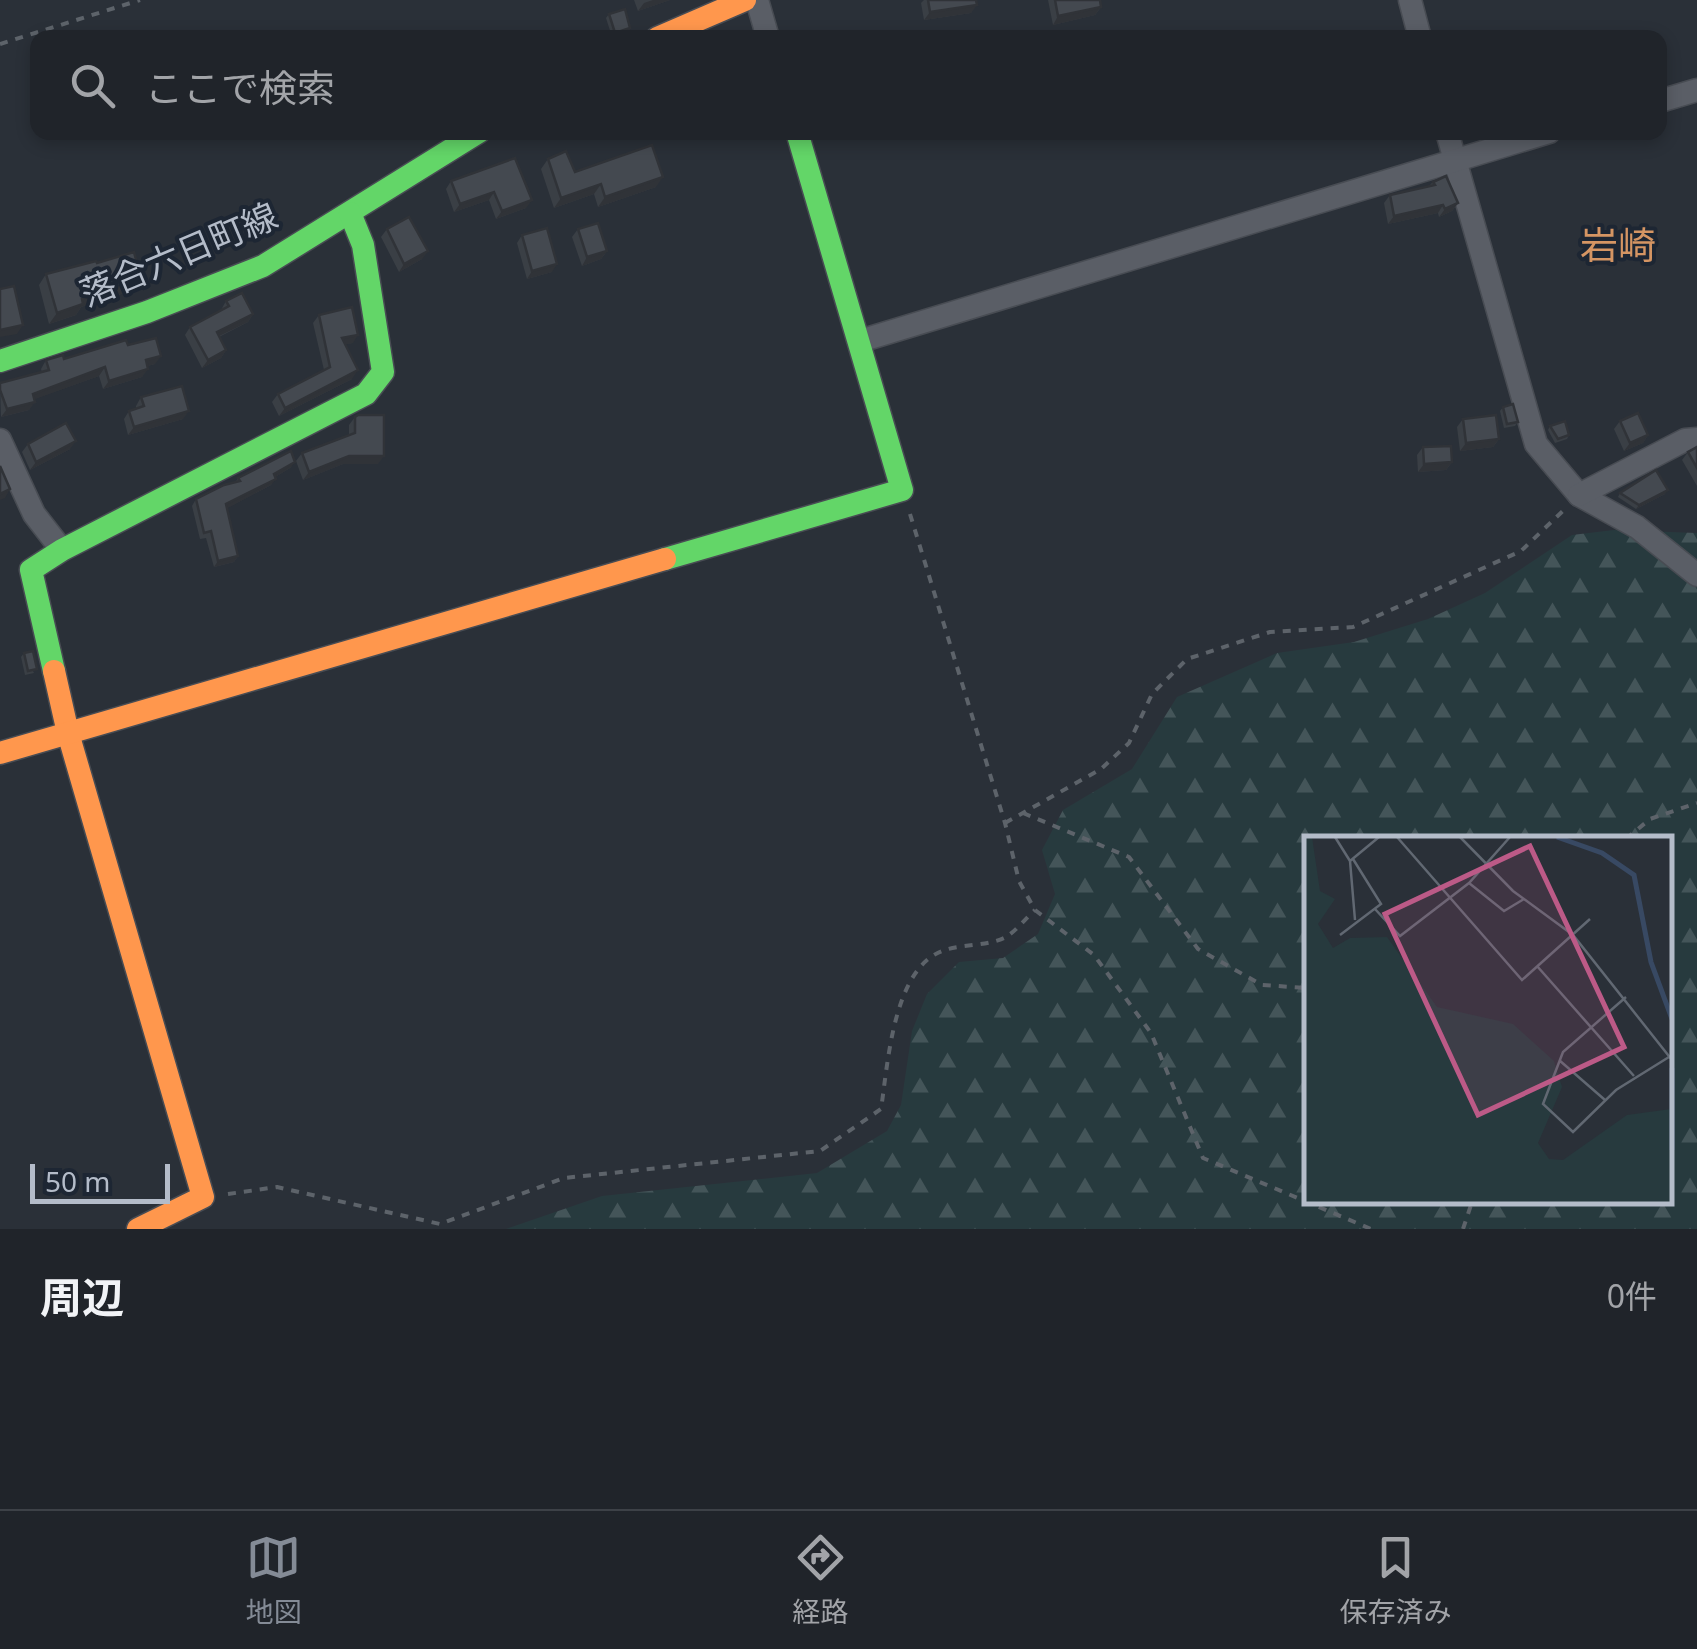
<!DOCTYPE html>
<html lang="ja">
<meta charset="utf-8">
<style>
:root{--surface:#20242a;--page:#282c32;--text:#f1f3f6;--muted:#a2a4a8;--line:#3d4147;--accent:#848b96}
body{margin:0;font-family:"Noto Sans","Noto Sans JP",sans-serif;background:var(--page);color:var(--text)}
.scale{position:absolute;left:30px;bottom:25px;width:140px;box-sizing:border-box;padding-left:10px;border:5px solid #b4bcc9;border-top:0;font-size:28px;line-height:35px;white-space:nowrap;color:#b4bcc9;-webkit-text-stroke:8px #1d2633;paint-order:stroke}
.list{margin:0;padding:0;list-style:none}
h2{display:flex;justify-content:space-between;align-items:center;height:130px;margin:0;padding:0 40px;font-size:42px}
h2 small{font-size:32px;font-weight:400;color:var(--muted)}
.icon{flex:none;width:55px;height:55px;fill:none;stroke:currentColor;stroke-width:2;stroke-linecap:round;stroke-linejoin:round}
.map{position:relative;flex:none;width:1697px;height:1229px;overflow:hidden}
.search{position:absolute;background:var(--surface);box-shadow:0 5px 15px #0003;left:30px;right:30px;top:30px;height:110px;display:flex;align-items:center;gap:25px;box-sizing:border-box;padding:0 35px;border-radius:20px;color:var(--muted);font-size:38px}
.sheet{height:280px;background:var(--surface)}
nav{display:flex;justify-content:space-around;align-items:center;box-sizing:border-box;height:140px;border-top:2px solid var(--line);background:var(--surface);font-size:28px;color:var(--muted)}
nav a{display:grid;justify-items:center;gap:5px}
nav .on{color:var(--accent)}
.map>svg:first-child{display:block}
.forest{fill:url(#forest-firs);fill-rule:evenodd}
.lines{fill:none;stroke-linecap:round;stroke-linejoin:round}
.street-casing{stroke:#484c53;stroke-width:25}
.fast-casing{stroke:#484c53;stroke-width:25}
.slow-casing{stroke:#484c53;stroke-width:25}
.path{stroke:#5d636a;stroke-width:4;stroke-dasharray:8 8;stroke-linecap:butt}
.street{stroke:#5a5e66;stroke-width:22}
.fast{stroke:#63d668;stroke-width:22}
.slow{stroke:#ff974d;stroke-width:22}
.wall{fill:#3a3f45}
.shaded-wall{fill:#303338}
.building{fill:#444950;stroke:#303338;stroke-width:2.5}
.labels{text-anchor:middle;stroke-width:8;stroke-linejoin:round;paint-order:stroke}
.street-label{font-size:35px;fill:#b4bcc9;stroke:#1d2633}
.neighbourhood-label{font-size:38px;fill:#d59563;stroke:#1d2633}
.inset-river{fill:none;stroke:#384963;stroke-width:5}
.inset-road{fill:none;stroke:#616872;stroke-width:2.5}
.view{fill:#bc5a87;fill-opacity:0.15;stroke:#bc5a87;stroke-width:5}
.inset-edge{fill:none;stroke:#b4bcc9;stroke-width:5}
</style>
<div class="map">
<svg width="1697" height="1229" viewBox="0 0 1697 1229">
<defs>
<pattern id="forest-firs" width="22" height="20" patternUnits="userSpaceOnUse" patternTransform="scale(2.5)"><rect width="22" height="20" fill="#273a3e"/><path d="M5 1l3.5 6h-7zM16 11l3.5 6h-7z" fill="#445559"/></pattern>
</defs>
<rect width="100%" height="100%" fill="#2a3038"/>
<path class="forest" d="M1614,530l83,3v696h-1191l96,-33 215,-23 70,-42 14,-26 11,-74 15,-37 32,-32 44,-4 35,-24 17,-40 -13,-44 21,-40 69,-41 45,-72 100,-44 77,-11 74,-23 57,-26 87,-58zM1307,839h363v363h-363z"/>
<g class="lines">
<g class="street-casing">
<g id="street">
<polyline points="757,0 768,38"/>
<polyline points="1410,0 1420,38"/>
<polyline points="1660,101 1697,90"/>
<polyline points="1447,132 1536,444 1579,495 1637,527 1697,575"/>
<polyline points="860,341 1549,132"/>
<polyline points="0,440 34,514 62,550"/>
<polyline points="1579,495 1685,440 1697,439"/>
</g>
</g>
<g class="fast-casing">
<g id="fast">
<polyline points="0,361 147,312 263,266 479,132"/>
<polyline points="665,559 902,490 797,132"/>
<polyline points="54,671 31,570 62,550 366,394 383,372 363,245 350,213"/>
</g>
</g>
<g class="slow-casing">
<g id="slow">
<polyline points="657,38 745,0"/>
<polyline points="54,671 68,733 203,1197 138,1229"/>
<polyline points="0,753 665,559"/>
</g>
</g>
<g class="path">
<polyline points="0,44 140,0"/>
<polyline points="910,514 1005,823 1019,881 1035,910 1094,955 1151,1033 1203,1158 1371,1229"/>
<polyline points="1023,813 1129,857 1198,949 1262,985 1307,988"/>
<polyline points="1005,823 1101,769 1129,743 1152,694 1187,659 1270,632 1353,627 1521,551 1567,507"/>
<polyline points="1626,839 1650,819 1697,803"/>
<path d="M228,1194l49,-7 163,37 124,-46 256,-27 61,-42c7,-45 12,-143 64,-159 18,-6 44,-4 61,-13 10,-6 20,-19 29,-27"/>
<polyline points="1463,1229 1472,1202"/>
</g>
<use href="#street" class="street"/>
<use href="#fast" class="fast"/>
<use href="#slow" class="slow"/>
</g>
<g class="wall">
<polygon points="634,0 670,0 638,11"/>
<polygon points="924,0 976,0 971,13 924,20 921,3"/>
<polygon points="1048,0 1100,0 1101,7 1095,15 1053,25"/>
<polygon points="609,14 630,28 628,32 612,37 606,18"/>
<polygon points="515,158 526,208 496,219 489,200 454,212 446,189 451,181"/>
<polygon points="548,159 575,172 656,187 598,207 594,194 554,208 541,169"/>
<polygon points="1433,182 1458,203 1452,211 1439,217 1438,213 1388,224 1384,203 1390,195 1429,186"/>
<polygon points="387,229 422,259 399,272 381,237"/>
<polygon points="578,229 607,251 601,259 582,266 572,237"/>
<polygon points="522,235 552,272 527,279 517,243"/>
<polygon points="97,263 134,290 81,307 76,315 49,324 39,285 46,274"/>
<polygon points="226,301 253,314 248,322 219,337 226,350 221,358 202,368 185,335 190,327 221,310"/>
<polygon points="319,315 353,343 345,344 352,379 279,416 272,402 278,394 324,370 313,323"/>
<polygon points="128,345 155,364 147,366 142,377 103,389 99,376 34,399 29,410 1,417 0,383 42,372 41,369 46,360 64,359"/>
<polygon points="141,397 183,419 128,435 124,419 129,411 136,408 136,406"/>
<polygon points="1503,407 1518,422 1515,426 1504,428 1500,411"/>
<polygon points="355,417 378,464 343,464 303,480 296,461 302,453 349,436 349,425"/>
<polygon points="1463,419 1499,439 1493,447 1460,451 1457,427"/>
<polygon points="1620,421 1648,435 1643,443 1624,451 1614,429"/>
<polygon points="1550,426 1569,435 1567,439 1555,443 1548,430"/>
<polygon points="28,444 70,449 30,470 22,452"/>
<polygon points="1423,447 1452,462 1446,470 1418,472 1417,455"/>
<polygon points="1697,447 1697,486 1682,460 1688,452"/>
<polygon points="295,462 290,468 275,477 271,485 227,508 238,556 234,562 214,567 206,538 200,539 192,506 196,499 235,483 238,478"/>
<polygon points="1620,493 1665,494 1636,509 1618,497"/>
<polygon points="24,653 34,673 25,675 21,657"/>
</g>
<g class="shaded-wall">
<polygon points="653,0 670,0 638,11 644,3"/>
<polygon points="977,5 971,13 924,20 930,12"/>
<polygon points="1101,7 1095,15 1053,25 1058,16"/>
<polygon points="630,28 628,32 612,37 615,33"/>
<polygon points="663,177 656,187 598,207 605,197"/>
<polygon points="601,184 594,194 554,208 561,198"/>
<polygon points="494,192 489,200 454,212 460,204"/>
<polygon points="532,200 526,208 496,219 502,211"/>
<polygon points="1458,203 1452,211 1439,217 1445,209"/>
<polygon points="1443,205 1438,213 1388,224 1394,216"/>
<polygon points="428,251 422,259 399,272 404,264"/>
<polygon points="607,251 601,259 582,266 587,257"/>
<polygon points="557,264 552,272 527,279 532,271"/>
<polygon points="141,279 134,290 81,307 76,315 49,324 57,313 82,299"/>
<polygon points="253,314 248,322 211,340 217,332"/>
<polygon points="23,325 17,334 0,337 0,330"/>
<polygon points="358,335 353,343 336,346 342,338"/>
<polygon points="226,350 221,358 202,368 208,360"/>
<polygon points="161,356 155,364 140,368 146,360"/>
<polygon points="105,367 99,376 27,402 33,394"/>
<polygon points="148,369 142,377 103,389 109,381"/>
<polygon points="358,370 352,379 279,416 285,408"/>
<polygon points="35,402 29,410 1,417 7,409"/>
<polygon points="189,411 183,419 128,435 134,427"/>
<polygon points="1648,435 1643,443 1624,451 1630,443"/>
<polygon points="1499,439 1493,447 1460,451 1466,443"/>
<polygon points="76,441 70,449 30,470 36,462"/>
<polygon points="349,456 384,456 378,464 343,464 303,480 309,472"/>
<polygon points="295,462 290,468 269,481 274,474"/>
<polygon points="1452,462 1446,470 1418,472 1424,464"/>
<polygon points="276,479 271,485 222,511 226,504"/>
<polygon points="10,489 5,498 0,500 0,494"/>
<polygon points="1668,490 1665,494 1636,509 1639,505"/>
<polygon points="238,556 234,562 214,567 218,561"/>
</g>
<g class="building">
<polygon points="928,0 976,0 977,5 930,12"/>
<polygon points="1055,0 1100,0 1101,7 1058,16"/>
<polygon points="625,9 630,28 615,33 609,14"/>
<polygon points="652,145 663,177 605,197 601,184 561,198 548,159 566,151 575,172"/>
<polygon points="515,158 532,200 502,211 494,192 460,204 451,181"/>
<polygon points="1446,176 1458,203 1445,209 1443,205 1394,216 1390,195 1435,185 1433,182"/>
<polygon points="409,217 428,251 404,264 387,229"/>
<polygon points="598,223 607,251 587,257 578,229"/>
<polygon points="547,228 557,264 532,271 522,235"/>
<polygon points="134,252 141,279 82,299 83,304 57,313 46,274 96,261 97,263"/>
<polygon points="14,286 23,325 0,330 0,289"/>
<polygon points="242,293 253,314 217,332 226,350 208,360 190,327 229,306 226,301"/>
<polygon points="352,307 358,335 342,338 358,370 285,408 278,394 330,367 319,315"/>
<polygon points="156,338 161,356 146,360 148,369 109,381 105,367 33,394 35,402 7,409 0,390 0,383 49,370 46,360 63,355 64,359 126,340 128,345"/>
<polygon points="182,386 189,411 134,427 129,411 144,406 141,397"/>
<polygon points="1513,404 1518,422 1507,424 1503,407"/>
<polygon points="1638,413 1648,435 1630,443 1620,421"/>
<polygon points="358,415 384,415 384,456 349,456 309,472 302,453 355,433 355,417"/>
<polygon points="1496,415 1499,439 1466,443 1463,419"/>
<polygon points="1565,421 1569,435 1558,439 1550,426"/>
<polygon points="66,423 76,441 36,462 28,444"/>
<polygon points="1451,446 1452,462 1424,464 1423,447"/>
<polygon points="1697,447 1697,468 1688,452"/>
<polygon points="291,451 295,462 274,474 276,479 226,504 238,556 218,561 211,531 204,533 196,499 224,485 240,481 238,478"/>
<polygon points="0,466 10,489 0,494"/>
<polygon points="1656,470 1668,490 1639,505 1620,493"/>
<polygon points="33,651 37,669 28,671 24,653"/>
</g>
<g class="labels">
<g class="street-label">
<text transform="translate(179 255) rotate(-23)" y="12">落合六日町線</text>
</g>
<g class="neighbourhood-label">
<text x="1618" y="259">岩崎</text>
</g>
</g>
<g transform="translate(1304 836)">
<rect width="368" height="368" fill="#2a3038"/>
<path d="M0,1h8l8,54 15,8 -17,25 15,24 17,-10 37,-1 50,70 76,17 41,37 8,26 -24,56 11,16 14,1 64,-45 44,-6v94h-367z" fill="#273a3e"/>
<path class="inset-river" d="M253,1l45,16 32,22 17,87 21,57M368,232v82"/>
<path class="inset-road" d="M31,1l15,24 5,59M93,1l125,143 68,-61M156,1l53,54 60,44 99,125M46,25l29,-24M165,47l35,28 20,-12M71,73l25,27 69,-53 41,-46M36,99l41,-31 -28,-45M233,130l97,110M322,161l-63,55 -20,52 30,28 43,-42 53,-33M255,224l46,40"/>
<path class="view" d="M226,10l94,201 -146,68 -93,-201z"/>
<rect width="368" height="368" class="inset-edge"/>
</g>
</svg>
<div class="scale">50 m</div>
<div class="search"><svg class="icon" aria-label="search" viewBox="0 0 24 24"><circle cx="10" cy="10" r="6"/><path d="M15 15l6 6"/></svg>ここで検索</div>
</div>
<section class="sheet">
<h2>周辺<small>0件</small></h2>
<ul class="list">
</ul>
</section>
<nav>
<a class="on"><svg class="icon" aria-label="map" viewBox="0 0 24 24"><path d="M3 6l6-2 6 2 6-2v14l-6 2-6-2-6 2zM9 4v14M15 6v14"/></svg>地図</a>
<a><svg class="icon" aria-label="directions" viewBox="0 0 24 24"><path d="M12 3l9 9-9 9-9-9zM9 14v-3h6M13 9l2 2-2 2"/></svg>経路</a>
<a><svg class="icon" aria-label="saved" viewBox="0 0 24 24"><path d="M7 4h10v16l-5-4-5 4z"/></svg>保存済み</a>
</nav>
